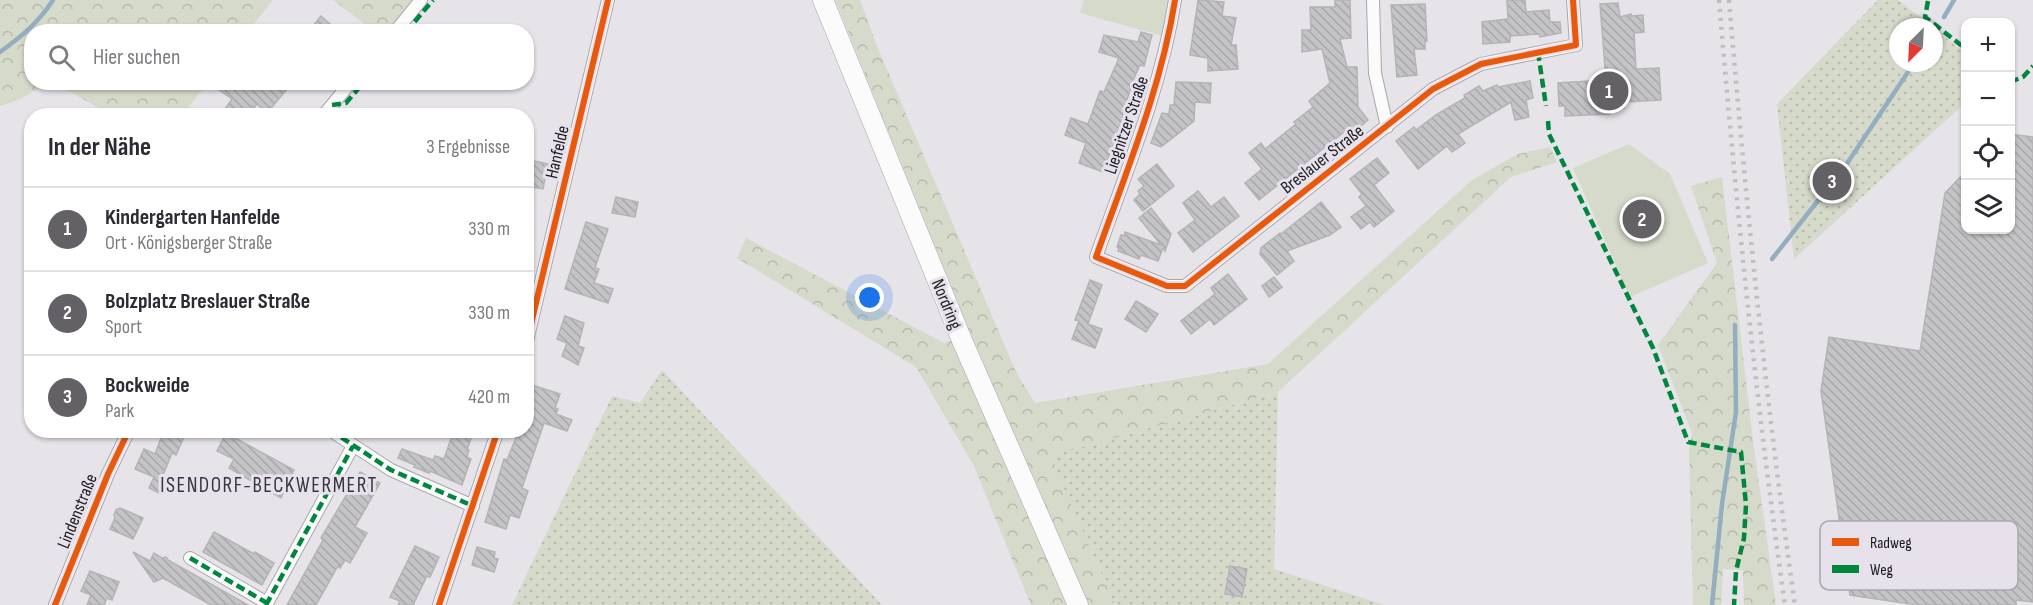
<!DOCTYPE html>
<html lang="de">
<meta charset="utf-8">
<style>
:root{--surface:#fff;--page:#f2f2f3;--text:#2b2b33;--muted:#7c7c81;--line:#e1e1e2;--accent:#636165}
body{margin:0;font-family:"Sofia Sans Condensed",sans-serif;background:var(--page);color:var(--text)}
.controls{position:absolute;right:18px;top:18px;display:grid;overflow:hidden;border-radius:12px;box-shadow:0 2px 4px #0004}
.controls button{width:54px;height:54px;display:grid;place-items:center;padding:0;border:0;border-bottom:2px solid var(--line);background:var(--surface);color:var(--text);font:30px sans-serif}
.compass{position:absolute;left:1889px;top:18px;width:54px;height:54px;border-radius:50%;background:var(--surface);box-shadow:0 2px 4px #0004;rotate:204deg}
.you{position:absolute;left:870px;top:298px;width:21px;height:21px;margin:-15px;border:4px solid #fff;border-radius:50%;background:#1a73e8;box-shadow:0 0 0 9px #1a73e833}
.badge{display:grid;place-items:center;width:39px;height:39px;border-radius:50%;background:var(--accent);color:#fff;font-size:20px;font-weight:700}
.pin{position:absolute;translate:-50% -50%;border:3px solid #fff;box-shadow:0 2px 6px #0006}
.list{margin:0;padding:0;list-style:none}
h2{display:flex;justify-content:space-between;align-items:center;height:78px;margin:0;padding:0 24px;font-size:26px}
h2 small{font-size:20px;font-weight:400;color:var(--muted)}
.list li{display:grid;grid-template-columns:39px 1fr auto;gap:18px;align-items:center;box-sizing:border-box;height:84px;padding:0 24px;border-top:2px solid var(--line)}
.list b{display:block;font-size:22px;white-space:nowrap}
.list p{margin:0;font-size:20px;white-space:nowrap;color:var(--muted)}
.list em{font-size:20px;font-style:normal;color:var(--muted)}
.icon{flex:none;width:33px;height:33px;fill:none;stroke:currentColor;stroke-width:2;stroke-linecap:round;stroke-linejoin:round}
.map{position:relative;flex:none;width:2033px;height:605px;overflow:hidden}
.search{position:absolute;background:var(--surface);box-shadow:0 2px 4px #0004;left:24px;top:24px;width:510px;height:66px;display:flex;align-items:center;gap:15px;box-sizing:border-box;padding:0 21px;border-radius:24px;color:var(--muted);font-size:22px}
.panel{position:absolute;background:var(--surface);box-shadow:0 2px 4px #0004;left:24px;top:108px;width:510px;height:330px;border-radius:24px}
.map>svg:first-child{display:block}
.grass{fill:url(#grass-dots)}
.forest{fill:url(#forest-crowns)}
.park{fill:#d6daca}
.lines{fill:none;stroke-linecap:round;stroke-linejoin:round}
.stream{stroke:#93aebf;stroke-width:4.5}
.building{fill:url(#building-back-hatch);stroke:#b5b3b7;stroke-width:1.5}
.minor-casing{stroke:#a9a7ab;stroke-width:14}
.primary-casing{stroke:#a9a7ab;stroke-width:21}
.minor{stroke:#fbfbfc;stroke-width:12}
.primary{stroke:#fbfbfc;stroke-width:20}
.rail{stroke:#c0bfc0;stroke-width:4.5;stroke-dasharray:3 6;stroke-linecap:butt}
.quiet{stroke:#00873e;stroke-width:4.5;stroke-dasharray:9 4.5;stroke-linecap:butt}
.cycleway-casing{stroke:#e6e1eb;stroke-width:10}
.cycleway{stroke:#e8590c;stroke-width:6}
.labels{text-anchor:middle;stroke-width:6;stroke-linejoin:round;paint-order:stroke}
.street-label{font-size:18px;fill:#1d1b1e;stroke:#e6e1eb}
.quarter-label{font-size:21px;letter-spacing:1.5px;fill:#38343b;stroke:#e6e1eb}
.key{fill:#e6e1eb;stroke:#aaa6ae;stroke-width:1.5}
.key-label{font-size:16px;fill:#1d1b1e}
</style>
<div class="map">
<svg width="2033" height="605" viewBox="0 0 2033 605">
<defs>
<pattern id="grass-dots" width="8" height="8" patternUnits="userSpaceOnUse" patternTransform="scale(1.5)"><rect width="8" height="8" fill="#d6daca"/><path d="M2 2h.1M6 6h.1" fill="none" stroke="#b7baad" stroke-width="1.8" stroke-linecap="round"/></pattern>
<pattern id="forest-crowns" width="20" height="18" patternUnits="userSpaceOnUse" patternTransform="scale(1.5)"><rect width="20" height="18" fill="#d6daca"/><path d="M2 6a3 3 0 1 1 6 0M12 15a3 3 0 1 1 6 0" fill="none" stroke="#b7baad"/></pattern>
<pattern id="building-back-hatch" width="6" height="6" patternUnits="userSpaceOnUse" patternTransform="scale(1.5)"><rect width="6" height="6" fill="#c4c3c6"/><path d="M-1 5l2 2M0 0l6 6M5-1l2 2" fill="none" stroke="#a8a7aa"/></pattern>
</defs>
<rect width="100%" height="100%" fill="#e6e3e9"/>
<g class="grass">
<polygon points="1878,0 1898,0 1933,27 1898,27 1898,63 1934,63 1934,28 1965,53 1965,103 1794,259 1777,104"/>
<polygon points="662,370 882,605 512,605 612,396 640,403"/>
<polygon points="1278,392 1274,569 1384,605 1115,605 1049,456"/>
</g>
<g class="forest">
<polygon points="0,0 273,0 248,31 32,32 32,82 50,83 16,101 0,106"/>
<polygon points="333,0 421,0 395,32 374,31"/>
<polygon points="835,0 860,0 877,46 1016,372 1035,403 1268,364 1472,180 1518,154 1550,147 1557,162 1511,177 1278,392 1050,456 1115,605 1031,605 973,464 916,367 737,258 746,238 944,343 970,333"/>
<polygon points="54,83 208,82 208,83 182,115 112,115"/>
<polygon points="1722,177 1753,441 1776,605 1744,605 1743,570 1723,569 1721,605 1693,605 1689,450 1692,433 1658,345 1717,263 1691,186"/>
</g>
<g class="park">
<polygon points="1084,0 1170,0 1163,36 1080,13"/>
<polygon points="1629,144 1670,174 1708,263 1630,297 1573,168"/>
</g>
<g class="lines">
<g class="stream">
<polyline points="1944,17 1954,0"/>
<path d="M0,52c21,-15 39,-30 53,-52"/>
<polyline points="1772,259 1846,165 1914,63"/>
<polyline points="1712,605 1722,504 1736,412 1735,325"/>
</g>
</g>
<g class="building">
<polygon points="1198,0 1224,2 1222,16 1236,18 1231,45 1236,45 1238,69 1208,71 1208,58 1190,55"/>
<polygon points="1335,0 1350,0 1351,38 1340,39 1347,67 1357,67 1358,107 1368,120 1353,133 1349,128 1259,200 1245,183 1262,169 1249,153 1261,143 1265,149 1296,124 1294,122 1313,107 1309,101 1330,83 1322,49 1302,52 1302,30 1311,30 1310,7 1335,7"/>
<polygon points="1507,0 1525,0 1526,12 1549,10 1550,22 1560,22 1561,33 1540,37 1539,34 1510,36 1510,42 1483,44 1482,22 1508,19"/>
<polygon points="1618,3 1620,17 1631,14 1631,16 1643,15 1644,32 1634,33 1636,69 1659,68 1661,100 1624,102 1624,108 1609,109 1610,114 1565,116 1565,106 1559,106 1558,83 1606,80 1600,4"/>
<polygon points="1425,4 1427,41 1425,41 1425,49 1414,49 1417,75 1397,77 1391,5"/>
<polygon points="321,16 339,32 308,32"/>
<polygon points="1141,32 1152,35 1144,66 1140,65 1134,78 1125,106 1127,107 1103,172 1079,163 1086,143 1065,135 1071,118 1088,124 1100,91 1104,92 1119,58 1099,52 1104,35 1138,42"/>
<polygon points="1530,81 1533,98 1526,100 1529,117 1515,120 1511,102 1458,134 1465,143 1452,152 1447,146 1418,169 1396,141 1414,127 1416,130 1436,115 1465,98 1464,95 1479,86 1483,91 1497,85 1498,87"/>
<polygon points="208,82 293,82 267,113 257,104 254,108 252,106 246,116 220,116 232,99"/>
<polygon points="1176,82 1211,83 1210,103 1195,102 1194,121 1161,147 1151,143 1162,113 1169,114 1170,105 1174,105"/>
<polygon points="2010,134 2033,137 2033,602 2016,600 2016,605 1917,605 1850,595 1821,391 1829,337 1920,351 1945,193 1965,172 1965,230 2010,230"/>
<polygon points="1377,158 1389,173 1374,185 1394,211 1374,227 1370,222 1361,229 1351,217 1366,206 1359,197 1362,194 1350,179"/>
<polygon points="526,159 548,164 543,189 526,186"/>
<polygon points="1157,164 1174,186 1143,211 1134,200 1140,194 1138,191 1144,186 1138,179"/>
<polygon points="1198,191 1211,207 1224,197 1239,216 1193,252 1178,233 1195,220 1183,203"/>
<polygon points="616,197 638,202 635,217 612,213"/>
<polygon points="1321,202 1341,227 1330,235 1287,251 1294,261 1277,275 1260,254 1261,248 1280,233 1281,234"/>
<polygon points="1151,208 1171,234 1165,251 1163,248 1158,261 1141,255 1139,259 1118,251 1119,248 1117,247 1121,235 1124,236 1125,232 1161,245 1139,218"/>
<polygon points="586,222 608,229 595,268 599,269 594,283 613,289 608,303 565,289"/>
<polygon points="1228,274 1247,299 1214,325 1210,319 1191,334 1181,321 1215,294 1211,288"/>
<polygon points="1274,277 1282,287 1269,297 1262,286"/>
<polygon points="1090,280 1102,285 1088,324 1102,329 1095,348 1072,339 1079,321 1075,320"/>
<polygon points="1136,301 1158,314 1146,332 1125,319"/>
<polygon points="565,316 584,323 578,346 584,348 578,365 562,356 567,343 557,339"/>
<polygon points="532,385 560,394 555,408 558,409 556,414 572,420 567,431 544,423 522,488 528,491 519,518 510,515 506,529 485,522 504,459 507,460 519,430 526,430 526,401"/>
<polygon points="164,430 187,430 176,455 172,453 161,480 167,482 161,494 149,488 154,477 135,469 144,449 155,454"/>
<polygon points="454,430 474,430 467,450 469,450 467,457 471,459 462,485 430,471 429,473 414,467 415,465 398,458 402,449 433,460 435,456 444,459"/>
<polygon points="226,433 294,470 281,498 229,468 234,459 217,451"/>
<polygon points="360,472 380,483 355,527 367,533 350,563 345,560 340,568 338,566 316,605 287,605 323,540 321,538"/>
<polygon points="120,508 143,518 133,539 110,529 115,518 114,515 116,510"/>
<polygon points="214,532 254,554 255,552 274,563 262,585 203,552"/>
<polygon points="415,546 439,557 430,577 427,576 413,605 398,605 400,601 390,597"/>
<polygon points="477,547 495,552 494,558 498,559 494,572 472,565"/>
<polygon points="133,552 150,561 154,553 162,558 166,557 168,560 248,605 211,605 163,578 154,582"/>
<polygon points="1230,566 1247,569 1242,597 1225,594"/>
<polygon points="90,571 119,582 112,600 107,598 104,605 87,605 91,595 81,591"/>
</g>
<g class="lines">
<g class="minor-casing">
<g id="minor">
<path d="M1175,0c-14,89 -49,172 -79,257l71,29h18l248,-197 48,-25 95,-19 -3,-45"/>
<polyline points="1373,0 1375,73 1387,127"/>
<polyline points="395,32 421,0"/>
<polyline points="323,116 351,82"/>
<polyline points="526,345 608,0"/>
<polyline points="330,430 391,470 473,506"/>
<polyline points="190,558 267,603"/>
<polyline points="55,605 108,474 129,430"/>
<polyline points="266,605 353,446"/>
<polyline points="439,605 498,430"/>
</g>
</g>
<g class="primary-casing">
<polyline id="primary" points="823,0 961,338 1078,605"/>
</g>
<use href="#minor" class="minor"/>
<use href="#primary" class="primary"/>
<g class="rail">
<path d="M1719,0c17,202 37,404 66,605"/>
<path d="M1729,0c17,202 37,404 66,605"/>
</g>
<g class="quiet">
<polyline points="1928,1 1925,17 1966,49"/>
<polyline points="406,32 433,0"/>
<polyline points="1538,52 1546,106"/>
<polyline points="2010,82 2023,77 2033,66"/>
<polyline points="332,105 346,103 364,82"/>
<polyline points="1548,121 1549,134 1653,348 1688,442 1741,452 1746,505 1744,538 1736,571 1734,605"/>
<polyline points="330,430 391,470 473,506"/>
<polyline points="190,558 267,603"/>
<polyline points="266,605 353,446"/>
</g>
<g class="cycleway-casing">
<g id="cycleway">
<path d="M1175,0c-14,89 -49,172 -79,257l71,29h18l248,-197 48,-25 95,-19 -3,-45"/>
<polyline points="526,345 608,0"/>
<polyline points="55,605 108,474 129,430"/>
<polyline points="439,605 498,430"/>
</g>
</g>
<use href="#cycleway" class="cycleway"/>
</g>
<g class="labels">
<g class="street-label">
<text transform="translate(1126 125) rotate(-71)" y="6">Liegnitzer Straße</text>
<text transform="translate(557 152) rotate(-77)" y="6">Hanfelde</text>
<text transform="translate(1322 159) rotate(-38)" y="6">Breslauer Straße</text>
<text transform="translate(947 304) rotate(68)" y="6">Nordring</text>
<text transform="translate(77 511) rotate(-68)" y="6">Lindenstraße</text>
</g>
<g class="quarter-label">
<text x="269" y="492">ISENDORF-BECKWERMERT</text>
</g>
</g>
<rect x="1820" y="521" width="198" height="69" rx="9" class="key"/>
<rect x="1832" y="538" width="27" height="8" fill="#e8590c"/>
<rect x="1832" y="565" width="27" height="8" fill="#00873e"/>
<g class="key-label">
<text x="1870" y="548">Radweg</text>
<text x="1870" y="575">Weg</text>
</g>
</svg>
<div class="controls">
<button>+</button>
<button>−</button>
<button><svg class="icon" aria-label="locate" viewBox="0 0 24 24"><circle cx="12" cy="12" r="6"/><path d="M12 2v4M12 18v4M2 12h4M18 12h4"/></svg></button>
<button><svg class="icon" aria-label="layers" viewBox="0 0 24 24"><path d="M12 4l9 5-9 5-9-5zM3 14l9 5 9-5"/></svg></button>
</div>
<svg class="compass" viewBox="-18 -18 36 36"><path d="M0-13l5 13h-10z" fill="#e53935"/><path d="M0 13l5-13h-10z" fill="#7c7c81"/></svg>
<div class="you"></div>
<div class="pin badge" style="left:1609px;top:91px">1</div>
<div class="pin badge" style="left:1642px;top:219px">2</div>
<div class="pin badge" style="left:1832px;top:181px">3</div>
<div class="search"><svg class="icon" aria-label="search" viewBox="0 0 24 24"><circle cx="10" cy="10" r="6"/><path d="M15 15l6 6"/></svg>Hier suchen</div>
<section class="panel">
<h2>In der Nähe<small>3 Ergebnisse</small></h2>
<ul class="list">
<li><span class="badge">1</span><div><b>Kindergarten Hanfelde</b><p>Ort · Königsberger Straße</p></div><em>330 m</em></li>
<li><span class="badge">2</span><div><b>Bolzplatz Breslauer Straße</b><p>Sport</p></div><em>330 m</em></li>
<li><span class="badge">3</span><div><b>Bockweide</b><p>Park</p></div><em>420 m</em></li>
</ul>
</section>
</div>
